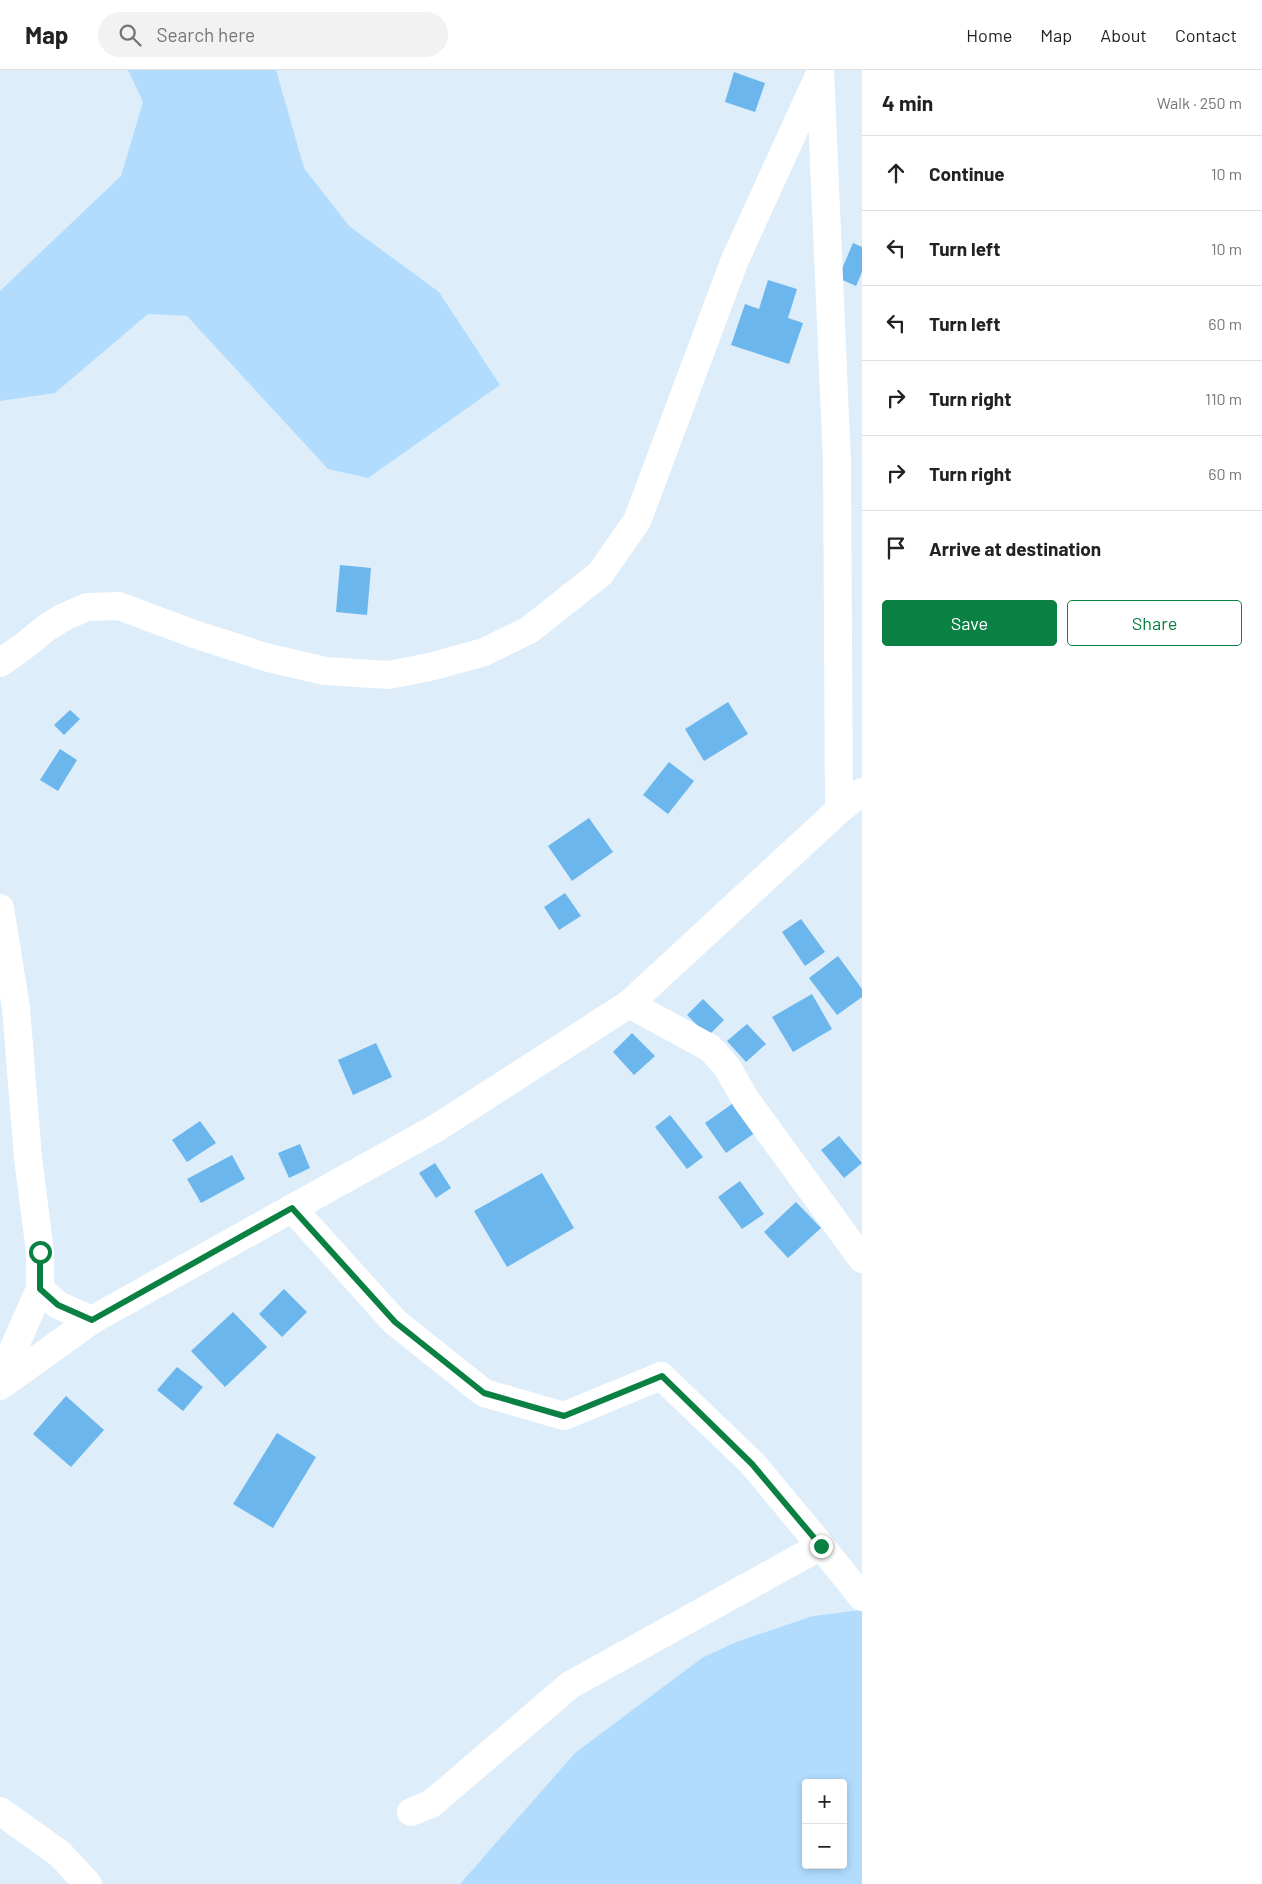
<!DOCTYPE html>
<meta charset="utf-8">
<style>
:root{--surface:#fff;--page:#f2f2f2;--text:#222;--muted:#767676;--line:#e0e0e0;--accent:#0b8043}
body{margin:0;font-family:Barlow,sans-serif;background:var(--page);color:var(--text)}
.controls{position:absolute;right:15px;bottom:15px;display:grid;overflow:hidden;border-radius:5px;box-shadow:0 2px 8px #0003}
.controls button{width:45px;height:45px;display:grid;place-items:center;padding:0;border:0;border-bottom:1px solid var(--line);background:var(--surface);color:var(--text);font:25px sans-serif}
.stop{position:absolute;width:15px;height:15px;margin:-11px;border:4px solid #0b8043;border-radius:50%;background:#fff}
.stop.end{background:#0b8043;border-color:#fff;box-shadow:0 1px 5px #0008}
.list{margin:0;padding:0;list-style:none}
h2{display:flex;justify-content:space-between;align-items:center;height:65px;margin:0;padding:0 20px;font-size:21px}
h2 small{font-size:16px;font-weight:400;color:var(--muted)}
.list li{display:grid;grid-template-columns:32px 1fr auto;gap:15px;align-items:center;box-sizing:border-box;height:75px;padding:0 20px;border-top:1px solid var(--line)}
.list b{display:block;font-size:19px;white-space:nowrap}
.list em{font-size:16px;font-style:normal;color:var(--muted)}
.actions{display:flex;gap:10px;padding:15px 20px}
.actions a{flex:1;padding:11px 0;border:1px solid var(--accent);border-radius:5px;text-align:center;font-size:18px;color:var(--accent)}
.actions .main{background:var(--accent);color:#fff}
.icon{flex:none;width:28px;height:28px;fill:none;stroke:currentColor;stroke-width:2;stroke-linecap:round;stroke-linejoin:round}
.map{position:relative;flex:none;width:862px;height:1814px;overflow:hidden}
header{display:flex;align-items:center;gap:30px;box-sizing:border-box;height:70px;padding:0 25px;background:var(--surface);border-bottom:1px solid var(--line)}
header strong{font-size:24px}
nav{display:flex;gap:28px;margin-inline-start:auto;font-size:18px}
.search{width:350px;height:45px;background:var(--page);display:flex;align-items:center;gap:12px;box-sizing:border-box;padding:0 18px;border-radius:28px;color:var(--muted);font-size:19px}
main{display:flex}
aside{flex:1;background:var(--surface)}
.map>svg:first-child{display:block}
.green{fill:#b1dcfe;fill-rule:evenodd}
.building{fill:#6bb6ec}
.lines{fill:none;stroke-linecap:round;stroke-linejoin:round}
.street{stroke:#fff;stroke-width:28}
.route{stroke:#0b8043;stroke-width:6}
</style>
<header>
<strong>Map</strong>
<div class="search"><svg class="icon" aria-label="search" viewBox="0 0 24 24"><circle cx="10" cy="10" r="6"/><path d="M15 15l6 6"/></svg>Search here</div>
<nav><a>Home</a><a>Map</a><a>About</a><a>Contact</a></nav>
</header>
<main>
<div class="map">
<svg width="862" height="1814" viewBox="0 0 862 1814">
<rect width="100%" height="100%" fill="#ddedfa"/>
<g class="green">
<polygon points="128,0 276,0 304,98 349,156 439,222 500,315 368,408 328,399 187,246 148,244 55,323 0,331 0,221 121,106 143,32"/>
<path d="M862,1540v274h-402l115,-131 127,-95 34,-16 77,-26zM806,1713h37v82h-37z"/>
</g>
<g class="building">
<polygon points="734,2 765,13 755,42 725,32"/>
<polygon points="853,173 862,177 862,202 856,216 838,208"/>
<polygon points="768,210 797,219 788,248 803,253 789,294 731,275 745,234 759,239"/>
<polygon points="340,495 371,498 367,545 336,542"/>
<polygon points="728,632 748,664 704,691 685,659"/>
<polygon points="70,640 80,649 64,665 54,655"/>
<polygon points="60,679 77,690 58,721 40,710"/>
<polygon points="669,692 694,711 668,744 643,725"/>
<polygon points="589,748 613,782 572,811 548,776"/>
<polygon points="565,823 581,846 559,860 544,837"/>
<polygon points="801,849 825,882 805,896 782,862"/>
<polygon points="838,886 862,919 862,927 837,945 809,908"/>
<polygon points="812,924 832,959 793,982 772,947"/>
<polygon points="703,929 724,950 708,966 687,945"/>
<polygon points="747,954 766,974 746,992 727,971"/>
<polygon points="632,963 655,986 634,1005 613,982"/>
<polygon points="376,973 392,1007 353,1025 338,990"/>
<polygon points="735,1032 756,1062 726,1083 705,1053"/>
<polygon points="670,1045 703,1087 687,1099 655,1057"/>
<polygon points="200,1051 216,1073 187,1092 172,1070"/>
<polygon points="839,1066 862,1093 844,1108 821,1080"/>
<polygon points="300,1074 310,1098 289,1108 278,1083"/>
<polygon points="232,1085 245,1109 201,1133 187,1109"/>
<polygon points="435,1093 451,1118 436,1128 419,1103"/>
<polygon points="542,1103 574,1158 507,1197 474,1141"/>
<polygon points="740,1111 764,1144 742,1159 718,1127"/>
<polygon points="796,1132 821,1158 788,1188 764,1162"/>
<polygon points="284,1219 307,1242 282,1267 259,1244"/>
<polygon points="233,1242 267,1277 225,1317 191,1281"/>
<polygon points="177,1297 203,1317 183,1341 157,1320"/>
<polygon points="66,1326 104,1360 71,1397 33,1364"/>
<polygon points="277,1363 316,1387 273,1458 233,1434"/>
</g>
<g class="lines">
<g class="street">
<polyline points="0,593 24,576 46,558 64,547 87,537 119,536 194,564 265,587 325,601 389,605 434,596 484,582 529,560 600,504 637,451 734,192 817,10"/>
<polyline points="839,740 862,722"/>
<polyline points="0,838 16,938 28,1088 40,1182 40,1219 0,1309"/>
<polyline points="629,934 710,978 727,997 746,1030 862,1189"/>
<polyline points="292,1138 395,1252 484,1323 564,1346 661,1306 752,1393 821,1476 862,1527"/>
<polyline points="40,1219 58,1235 92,1250"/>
<polyline points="0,1316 92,1250 438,1057 629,934 839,740 837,392 820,0"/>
<polyline points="0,1741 60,1784 88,1814"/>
<polyline points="411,1742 431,1734 570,1615 821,1476"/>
</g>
</g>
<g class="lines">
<polyline class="route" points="40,1182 40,1219 58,1235 92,1250 292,1138 395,1252 484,1323 564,1346 662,1306 752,1394 821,1476"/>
</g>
</svg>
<div class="controls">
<button>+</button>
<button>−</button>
</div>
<div class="stop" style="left:40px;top:1182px"></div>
<div class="stop end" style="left:821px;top:1476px"></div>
</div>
<aside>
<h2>4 min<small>Walk · 250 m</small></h2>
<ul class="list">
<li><svg class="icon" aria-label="ahead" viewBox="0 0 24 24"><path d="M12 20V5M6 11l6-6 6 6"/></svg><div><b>Continue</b></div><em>10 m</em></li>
<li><svg class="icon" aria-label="left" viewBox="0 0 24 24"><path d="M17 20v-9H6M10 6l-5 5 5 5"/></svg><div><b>Turn left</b></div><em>10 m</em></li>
<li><svg class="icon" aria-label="left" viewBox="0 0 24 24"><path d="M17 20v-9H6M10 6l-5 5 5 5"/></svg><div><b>Turn left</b></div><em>60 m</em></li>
<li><svg class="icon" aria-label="right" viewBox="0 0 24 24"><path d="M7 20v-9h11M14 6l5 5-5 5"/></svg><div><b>Turn right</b></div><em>110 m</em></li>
<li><svg class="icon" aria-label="right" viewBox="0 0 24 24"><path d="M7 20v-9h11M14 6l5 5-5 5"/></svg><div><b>Turn right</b></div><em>60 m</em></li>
<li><svg class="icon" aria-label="arrive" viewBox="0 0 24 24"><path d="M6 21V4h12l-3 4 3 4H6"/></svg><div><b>Arrive at destination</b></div></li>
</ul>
<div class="actions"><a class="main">Save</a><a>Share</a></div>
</aside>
</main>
